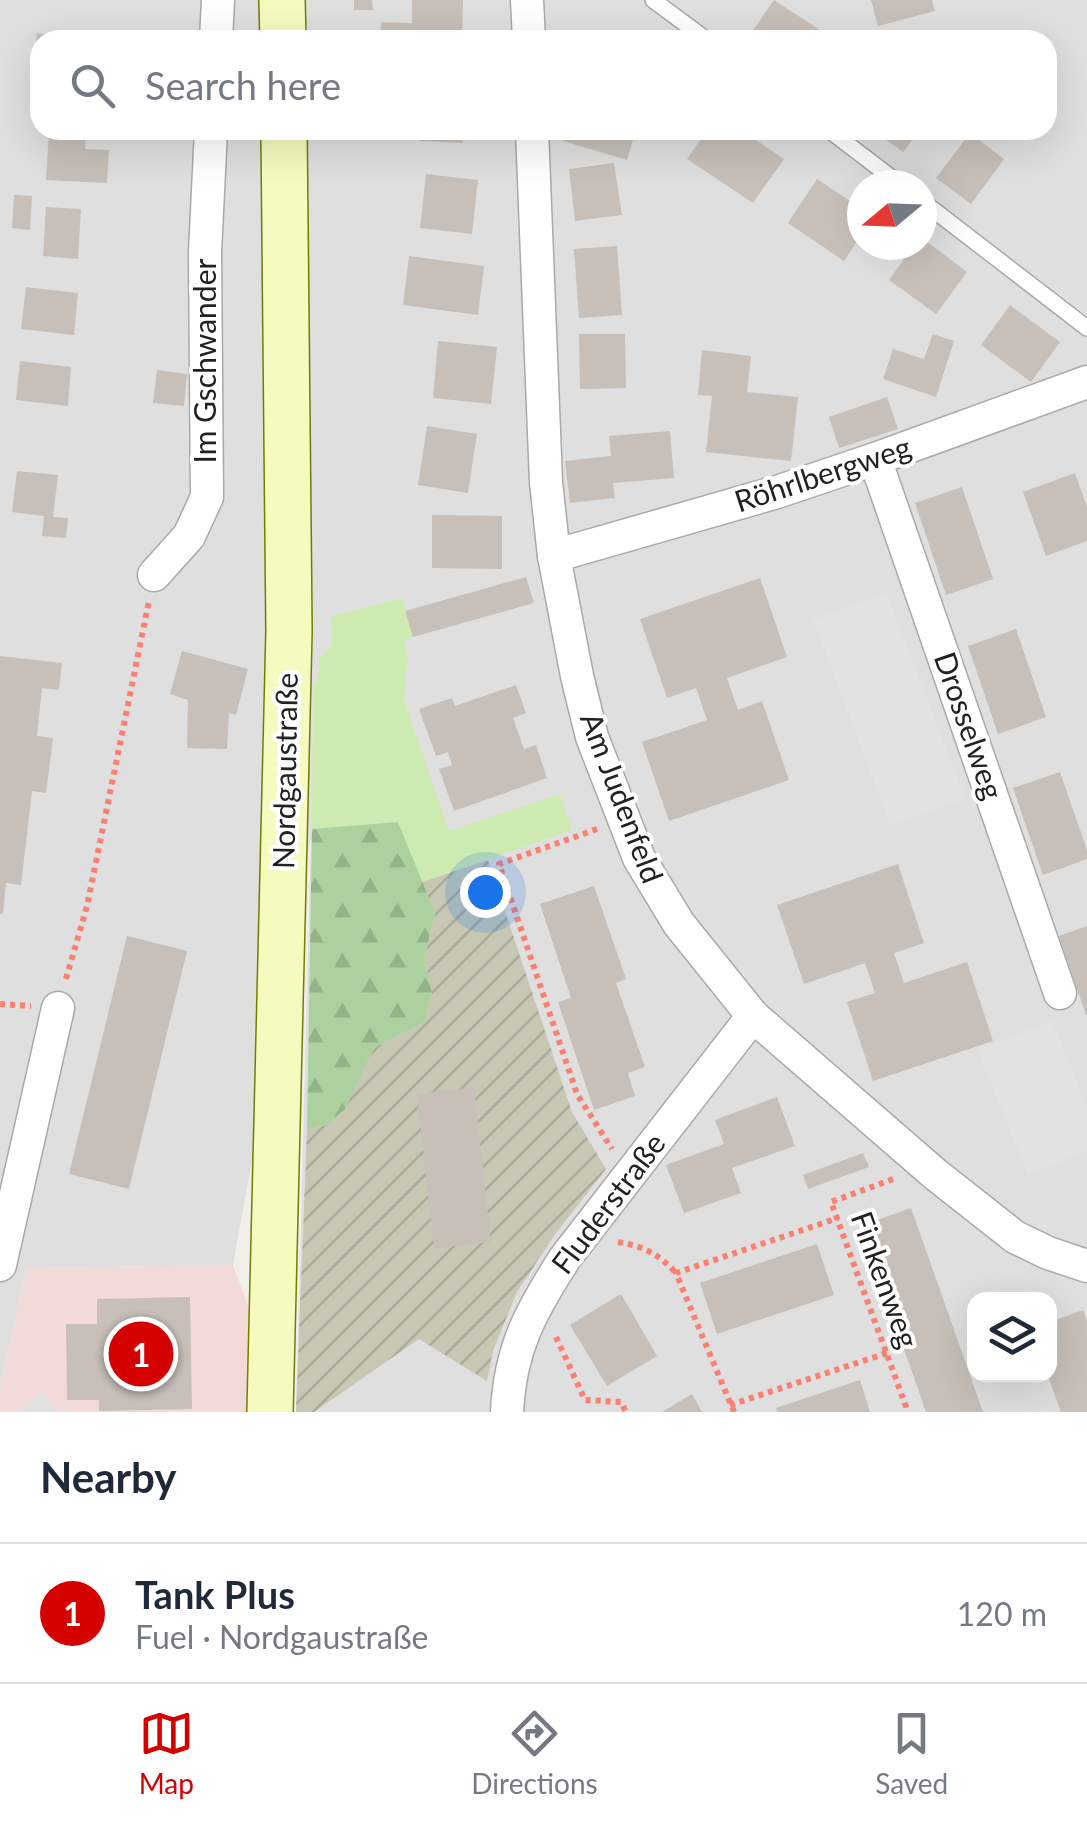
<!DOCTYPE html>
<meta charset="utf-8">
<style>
:root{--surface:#fff;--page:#f2f2f3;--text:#1f2937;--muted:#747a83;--line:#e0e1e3;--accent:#d40000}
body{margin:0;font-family:Lato,sans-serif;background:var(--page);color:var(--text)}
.controls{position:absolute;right:30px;bottom:30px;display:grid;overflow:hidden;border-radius:20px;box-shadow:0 10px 40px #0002}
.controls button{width:90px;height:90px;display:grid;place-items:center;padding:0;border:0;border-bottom:2px solid var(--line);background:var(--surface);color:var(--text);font:50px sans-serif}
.compass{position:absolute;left:847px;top:170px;width:90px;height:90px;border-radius:50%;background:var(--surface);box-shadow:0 10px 40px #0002;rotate:251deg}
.you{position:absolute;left:485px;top:892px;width:35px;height:35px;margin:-25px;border:8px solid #fff;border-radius:50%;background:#1a73e8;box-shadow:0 0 0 15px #1a73e833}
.badge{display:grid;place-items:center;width:65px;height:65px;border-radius:50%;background:var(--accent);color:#fff;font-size:32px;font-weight:700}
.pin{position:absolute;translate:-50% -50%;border:5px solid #fff;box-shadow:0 2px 10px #0006}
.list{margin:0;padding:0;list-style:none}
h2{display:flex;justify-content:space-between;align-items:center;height:130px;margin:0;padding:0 40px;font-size:42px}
h2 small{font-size:32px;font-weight:400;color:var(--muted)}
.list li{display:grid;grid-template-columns:65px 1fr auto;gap:30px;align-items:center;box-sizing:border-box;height:140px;padding:0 40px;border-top:2px solid var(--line)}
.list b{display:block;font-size:38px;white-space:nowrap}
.list p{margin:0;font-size:32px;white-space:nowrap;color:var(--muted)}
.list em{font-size:32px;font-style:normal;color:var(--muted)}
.icon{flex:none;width:55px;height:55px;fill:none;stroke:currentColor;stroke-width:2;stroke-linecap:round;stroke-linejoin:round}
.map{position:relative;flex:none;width:1087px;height:1412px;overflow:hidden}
.search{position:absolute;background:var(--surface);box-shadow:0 10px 40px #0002;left:30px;right:30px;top:30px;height:110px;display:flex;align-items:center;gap:25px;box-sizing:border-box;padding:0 35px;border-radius:30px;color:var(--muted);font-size:38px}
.sheet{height:270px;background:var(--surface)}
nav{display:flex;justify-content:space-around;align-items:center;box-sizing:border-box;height:140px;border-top:2px solid var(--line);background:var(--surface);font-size:28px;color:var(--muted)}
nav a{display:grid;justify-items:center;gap:5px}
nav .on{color:var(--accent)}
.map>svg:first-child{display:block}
.residential{fill:#e0dfdf;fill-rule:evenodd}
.commercial{fill:#f2dad9}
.construction{fill:url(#construction-furrows)}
.grass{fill:#cdebb0}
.forest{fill:url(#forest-firs)}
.parking{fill:#e2e2e2}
.building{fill:#c7bfb8}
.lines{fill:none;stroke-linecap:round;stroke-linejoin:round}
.service-casing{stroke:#a9a9a9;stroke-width:18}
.minor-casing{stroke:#a9a9a9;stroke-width:35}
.secondary-casing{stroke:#707d05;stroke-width:48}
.path{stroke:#fa8072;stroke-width:6;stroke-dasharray:5 5;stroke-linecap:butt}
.service{stroke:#fff;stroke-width:15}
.minor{stroke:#fff;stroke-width:32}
.secondary{stroke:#f7fabf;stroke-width:45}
.labels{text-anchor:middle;stroke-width:8;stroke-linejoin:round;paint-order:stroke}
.street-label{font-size:30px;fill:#222;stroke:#fff}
</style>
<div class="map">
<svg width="1087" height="1412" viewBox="0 0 1087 1412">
<defs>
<pattern id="construction-furrows" width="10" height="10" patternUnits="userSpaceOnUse" patternTransform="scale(2.5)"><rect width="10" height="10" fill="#c7c7b4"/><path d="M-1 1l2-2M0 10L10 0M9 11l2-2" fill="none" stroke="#abab9a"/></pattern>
<pattern id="forest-firs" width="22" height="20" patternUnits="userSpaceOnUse" patternTransform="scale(2.5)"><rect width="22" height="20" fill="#add19e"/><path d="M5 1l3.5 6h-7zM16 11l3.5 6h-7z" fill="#95b388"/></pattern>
</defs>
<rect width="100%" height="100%" fill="#f2efe9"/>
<path class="residential" d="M0,0h1087v1412h-791l15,-574 -78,427 -206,3 -27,121zM40,40h1007v90h-1007zM862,185h60v60h-60zM974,1300h76v74h-76z"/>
<polygon class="commercial" points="233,1265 287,1412 0,1412 0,1389 27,1268"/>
<polygon class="construction" points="488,860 572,1112 606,1169 556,1233 517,1292 493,1351 487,1381 419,1339 314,1412 296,1412 307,1130 326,1125 344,1109 374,1048 425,1022 432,992 424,959 435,913 422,882"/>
<polygon class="grass" points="402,598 413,637 404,640 408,657 404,699 449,831 560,794 572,830 422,882 398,822 312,829 313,685 318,681 319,660 332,644 331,616"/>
<polygon class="forest" points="398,822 435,913 424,959 432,992 425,1022 374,1048 345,1109 326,1125 307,1130 312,829"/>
<g class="parking">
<polygon points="886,592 965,798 891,826 813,620"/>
<polygon points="1052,1021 1087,1107 1087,1151 1028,1175 978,1051"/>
<polygon points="42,1391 60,1412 18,1412"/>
</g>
<g class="building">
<polygon points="354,0 372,0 373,10 354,10"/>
<polygon points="412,0 463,0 462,40 380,40 381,22 412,23"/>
<polygon points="774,0 823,32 817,40 747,39"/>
<polygon points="871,0 932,0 935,11 878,26"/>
<polygon points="37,33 84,37 84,40 40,40 40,97 30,96"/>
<polygon points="49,130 86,130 85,149 109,150 107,183 46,180"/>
<polygon points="420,130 463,130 463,143 419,141"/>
<polygon points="566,130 636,130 627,160 563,141"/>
<polygon points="707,130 741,130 784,159 753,203 687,159"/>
<polygon points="872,130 920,130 903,152"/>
<polygon points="970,133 1004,159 971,204 936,178"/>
<polygon points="614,163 622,215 575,221 569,169"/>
<polygon points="426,174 478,180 472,234 420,228"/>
<polygon points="817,179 862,209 862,234 844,261 788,223"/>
<polygon points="14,195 32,196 30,230 12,228"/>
<polygon points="46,207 81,209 78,259 43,256"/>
<polygon points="922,238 967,272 936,314 889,280 914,245 922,245"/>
<polygon points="617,246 622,315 579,318 574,249"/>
<polygon points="409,256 484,266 478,315 403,305"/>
<polygon points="26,287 78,293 74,335 21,329"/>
<polygon points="1010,305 1060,342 1031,382 981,345"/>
<polygon points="579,334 625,334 626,388 580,389"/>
<polygon points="933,334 954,341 936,397 883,379 893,349 924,359"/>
<polygon points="438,341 497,347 491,404 433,398"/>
<polygon points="702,350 751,356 747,392 798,397 791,461 706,452 712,396 698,395"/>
<polygon points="20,361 71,367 68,406 16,400"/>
<polygon points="157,370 187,374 184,406 153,403"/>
<polygon points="887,397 898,429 839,448 829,417"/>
<polygon points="427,426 477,434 468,493 418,485"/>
<polygon points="670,431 674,478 613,483 615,498 570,503 565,461 611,456 609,436"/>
<polygon points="17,471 58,475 53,517 68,518 66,538 42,536 44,516 12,512"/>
<polygon points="1075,473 1087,507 1087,541 1046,556 1023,492"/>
<polygon points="962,487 993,579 946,595 915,503"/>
<polygon points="432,515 502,516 502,569 432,568"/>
<polygon points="526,577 534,603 413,637 405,611"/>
<polygon points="760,578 787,657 727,678 738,710 762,701 789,780 669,821 642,742 707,720 696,688 667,698 640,619"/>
<polygon points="1016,629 1046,717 998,734 968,646"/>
<polygon points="182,651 248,669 236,715 229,713 227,749 187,748 188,700 170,694"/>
<polygon points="0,656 62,663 59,690 42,688 37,736 53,738 46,793 32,791 21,885 6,883 3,914 0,914"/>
<polygon points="516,685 526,713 513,718 524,749 536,745 547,778 454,811 439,769 452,765 448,752 436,756 419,709 452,698 455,706"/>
<polygon points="1060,772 1087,850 1087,859 1043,875 1013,788"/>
<polygon points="898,864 924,943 894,953 904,983 967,962 993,1041 873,1081 847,1002 875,993 865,963 804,984 777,905"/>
<polygon points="594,886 626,979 616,983 645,1067 628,1073 635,1096 594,1110 558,1002 571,998 540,904"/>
<polygon points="1087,926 1087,1015 1086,1015 1059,936"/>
<polygon points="127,936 187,951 129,1189 69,1174"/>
<polygon points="474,1087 491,1242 434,1248 417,1094"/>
<polygon points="777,1097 795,1146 732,1168 741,1193 684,1213 666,1165 724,1144 715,1120"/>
<polygon points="863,1153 869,1167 808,1189 803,1175"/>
<polygon points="911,1208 922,1239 983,1412 926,1412 910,1366 860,1226"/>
<polygon points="817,1244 834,1295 717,1334 700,1283"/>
<polygon points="621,1294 657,1356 607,1386 570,1325"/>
<polygon points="190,1297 192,1409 99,1411 99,1400 67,1400 66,1324 97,1324 97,1299"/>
<polygon points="1083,1310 1087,1321 1087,1412 1061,1412 1047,1374 1050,1374 1050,1322"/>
<polygon points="860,1380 870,1412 777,1412 776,1408"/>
<polygon points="692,1394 702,1412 662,1412"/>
</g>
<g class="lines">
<g class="service-casing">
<g id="service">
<polyline points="653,0 707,40"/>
<polyline points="829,130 901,185"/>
<polyline points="922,201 1087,328"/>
</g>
</g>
<g class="minor-casing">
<g id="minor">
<polyline points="527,0 529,40"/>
<polyline points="216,40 218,0"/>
<polyline points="532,130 546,482 554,556 577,676 592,737 639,858 679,924 753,1016 935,1174 1015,1237 1048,1253 1087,1266"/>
<polyline points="875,459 1060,993"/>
<polyline points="554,556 777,492 875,459 1087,382"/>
<polyline points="154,575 189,536 207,497 205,252 211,130"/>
<polyline points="0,1265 58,1008"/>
<path d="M507,1412c3,-64 24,-101 58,-154l188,-242"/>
</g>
</g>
<g class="secondary-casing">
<g id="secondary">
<polyline points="282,0 283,40"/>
<polyline points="270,1412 289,631 284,130"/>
</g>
</g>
<g class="path">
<polyline points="597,829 499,864 577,1094 612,1149"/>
<polyline points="66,979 87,906 149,601"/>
<polyline points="0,1004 31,1006"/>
<polyline points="893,1179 831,1202 908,1412"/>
<path d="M618,1242c25,4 41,12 58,31"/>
<polyline points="556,1337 585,1400 621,1402 626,1412"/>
<polyline points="730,1405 887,1353"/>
<polyline points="734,1412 676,1273 838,1218"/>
</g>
<use href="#service" class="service"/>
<use href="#minor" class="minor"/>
<use href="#secondary" class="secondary"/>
</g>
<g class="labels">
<g class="street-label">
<text transform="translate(206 361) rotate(-90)" y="10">Im Gschwander</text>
<text transform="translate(823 475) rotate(-18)" y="10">Röhrlbergweg</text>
<text transform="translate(968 726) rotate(71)" y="10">Drosselweg</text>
<text transform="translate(286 771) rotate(-89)" y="10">Nordgaustraße</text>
<text transform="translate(621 798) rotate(69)" y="10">Am Judenfeld</text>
<text transform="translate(609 1204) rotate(-53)" y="10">Fluderstraße</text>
<text transform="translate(884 1280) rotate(70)" y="10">Finkenweg</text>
</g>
</g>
</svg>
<div class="controls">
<button><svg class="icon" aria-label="layers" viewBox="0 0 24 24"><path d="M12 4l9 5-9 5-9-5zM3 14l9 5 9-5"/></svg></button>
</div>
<svg class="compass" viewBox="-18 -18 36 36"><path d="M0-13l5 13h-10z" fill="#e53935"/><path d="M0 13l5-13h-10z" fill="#747a83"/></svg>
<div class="you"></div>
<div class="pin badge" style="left:141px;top:1354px">1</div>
<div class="search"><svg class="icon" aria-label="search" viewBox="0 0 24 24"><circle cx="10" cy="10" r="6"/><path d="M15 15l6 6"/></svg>Search here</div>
</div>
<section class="sheet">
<h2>Nearby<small></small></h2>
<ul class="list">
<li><span class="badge">1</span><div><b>Tank Plus</b><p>Fuel · Nordgaustraße</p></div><em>120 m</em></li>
</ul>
</section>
<nav>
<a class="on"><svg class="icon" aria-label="map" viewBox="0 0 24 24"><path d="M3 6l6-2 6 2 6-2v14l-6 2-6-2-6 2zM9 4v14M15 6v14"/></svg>Map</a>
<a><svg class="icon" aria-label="directions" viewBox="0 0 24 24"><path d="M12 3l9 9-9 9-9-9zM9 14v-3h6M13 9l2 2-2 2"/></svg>Directions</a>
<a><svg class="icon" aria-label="saved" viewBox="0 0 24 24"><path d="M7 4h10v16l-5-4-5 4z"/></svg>Saved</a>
</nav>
